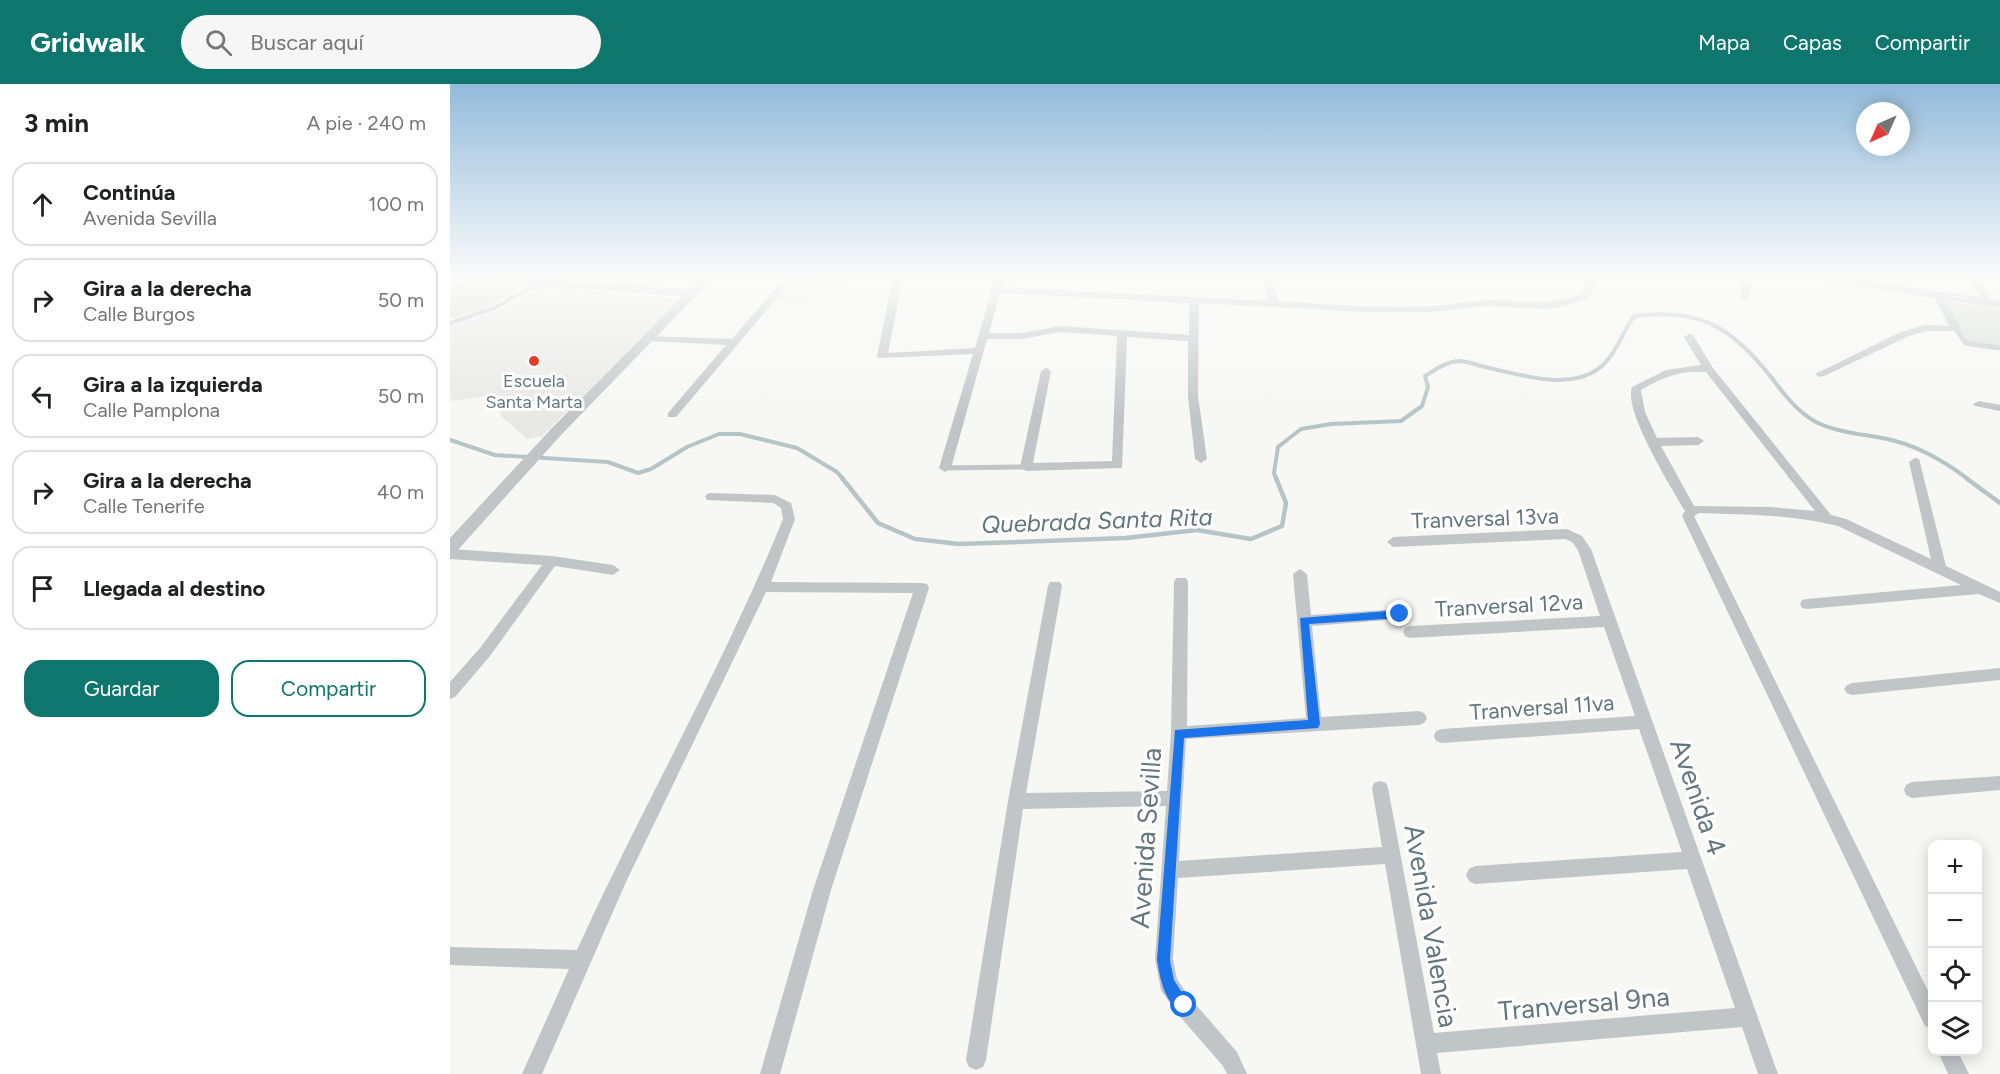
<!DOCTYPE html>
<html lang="es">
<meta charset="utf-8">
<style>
:root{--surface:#fff;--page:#f6f6f6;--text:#202124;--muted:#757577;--line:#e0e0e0;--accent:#0f766e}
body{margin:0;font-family:Figtree,sans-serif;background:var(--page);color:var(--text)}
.controls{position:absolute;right:18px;bottom:18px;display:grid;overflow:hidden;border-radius:12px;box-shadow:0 3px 15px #0003}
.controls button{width:54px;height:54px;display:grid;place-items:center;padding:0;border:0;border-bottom:2px solid var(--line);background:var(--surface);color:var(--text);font:30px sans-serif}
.compass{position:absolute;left:1406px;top:18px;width:54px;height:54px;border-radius:50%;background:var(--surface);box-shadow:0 3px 15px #0003;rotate:225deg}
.stop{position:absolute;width:18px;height:18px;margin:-14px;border:4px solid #1a73e8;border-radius:50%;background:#fff}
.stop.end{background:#1a73e8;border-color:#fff;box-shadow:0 2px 6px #0008}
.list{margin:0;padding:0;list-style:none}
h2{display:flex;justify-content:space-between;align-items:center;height:78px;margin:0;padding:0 24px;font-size:26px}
h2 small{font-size:20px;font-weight:400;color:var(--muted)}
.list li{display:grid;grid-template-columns:39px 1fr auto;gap:18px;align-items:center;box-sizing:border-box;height:84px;margin:0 12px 12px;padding:0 12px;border:2px solid var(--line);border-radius:18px}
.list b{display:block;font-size:22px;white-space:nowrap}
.list p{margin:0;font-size:20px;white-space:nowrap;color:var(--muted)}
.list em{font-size:20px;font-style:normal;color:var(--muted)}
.actions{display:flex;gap:12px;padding:18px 24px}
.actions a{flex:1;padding:14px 0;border:2px solid var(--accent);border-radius:18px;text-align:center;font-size:21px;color:var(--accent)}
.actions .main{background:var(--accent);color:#fff}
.icon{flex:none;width:33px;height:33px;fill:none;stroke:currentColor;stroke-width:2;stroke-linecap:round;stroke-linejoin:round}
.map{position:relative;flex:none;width:1550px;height:990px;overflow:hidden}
header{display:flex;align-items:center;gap:36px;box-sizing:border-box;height:84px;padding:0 30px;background:var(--accent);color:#fff}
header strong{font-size:28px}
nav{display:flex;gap:33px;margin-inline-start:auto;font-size:21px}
.search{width:420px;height:54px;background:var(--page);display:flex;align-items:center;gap:15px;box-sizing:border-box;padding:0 21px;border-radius:33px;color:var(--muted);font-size:22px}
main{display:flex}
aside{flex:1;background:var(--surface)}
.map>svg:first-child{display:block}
.built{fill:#e8e8e7}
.green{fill:#d7dcd3}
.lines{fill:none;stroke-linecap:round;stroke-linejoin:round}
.stream-far1{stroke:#b5c5c7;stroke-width:4}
.stream{stroke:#b5c5c7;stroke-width:4.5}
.service{stroke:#c0c5c8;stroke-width:5}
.minor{fill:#c0c5c8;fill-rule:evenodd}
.tertiary{fill:#c0c5c8;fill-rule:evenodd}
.route{fill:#1a73e8}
.poi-dot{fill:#e33d27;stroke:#fff;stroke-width:2}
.labels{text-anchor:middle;stroke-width:6;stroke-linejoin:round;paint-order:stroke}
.far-poi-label{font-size:18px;fill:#62767f;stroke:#fff}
.street-label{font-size:22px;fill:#62767f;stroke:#fff}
.water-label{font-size:24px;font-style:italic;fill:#5d767a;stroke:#fff}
.near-street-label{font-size:27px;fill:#62767f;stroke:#fff}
</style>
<header>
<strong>Gridwalk</strong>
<div class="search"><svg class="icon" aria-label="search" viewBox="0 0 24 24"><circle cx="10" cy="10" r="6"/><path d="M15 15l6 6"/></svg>Buscar aquí</div>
<nav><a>Mapa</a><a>Capas</a><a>Compartir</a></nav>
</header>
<main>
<aside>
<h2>3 min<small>A pie · 240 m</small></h2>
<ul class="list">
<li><svg class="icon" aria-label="ahead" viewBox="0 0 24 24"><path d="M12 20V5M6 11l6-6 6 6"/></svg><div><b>Continúa</b><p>Avenida Sevilla</p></div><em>100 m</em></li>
<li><svg class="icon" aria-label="right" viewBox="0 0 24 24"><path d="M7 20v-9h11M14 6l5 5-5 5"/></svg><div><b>Gira a la derecha</b><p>Calle Burgos</p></div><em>50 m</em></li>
<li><svg class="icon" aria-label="left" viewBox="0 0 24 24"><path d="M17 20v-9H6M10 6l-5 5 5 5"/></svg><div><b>Gira a la izquierda</b><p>Calle Pamplona</p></div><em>50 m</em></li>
<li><svg class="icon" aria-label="right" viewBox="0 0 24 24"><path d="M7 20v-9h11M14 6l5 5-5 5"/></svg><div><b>Gira a la derecha</b><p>Calle Tenerife</p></div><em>40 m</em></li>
<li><svg class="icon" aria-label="arrive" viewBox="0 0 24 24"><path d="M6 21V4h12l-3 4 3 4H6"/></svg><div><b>Llegada al destino</b></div></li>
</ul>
<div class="actions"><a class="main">Guardar</a><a>Compartir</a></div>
</aside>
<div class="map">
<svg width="1550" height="990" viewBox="0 0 1550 990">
<rect width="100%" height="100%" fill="#f7f7f4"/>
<g class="built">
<polygon points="342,194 399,194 391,203 358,218 323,216"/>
<polygon points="91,202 230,215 92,352 77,355 51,332 47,311 0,317 0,243 50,226"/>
</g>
<g class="green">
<polygon points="0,199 72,202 40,222 0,235"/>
<polygon points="1493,216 1550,225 1550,263 1518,258"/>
</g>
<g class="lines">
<g class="stream-far1">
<polyline points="0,239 44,224 98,194"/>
<polyline points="0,356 45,371 158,378 188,389 201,385 237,363 269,350 290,350 347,364 387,388 393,395"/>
<path d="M826,395l-2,-6 4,-26 23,-18 30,-5 70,-3 21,-15 6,-19 -3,-11c10,-6 21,-14 33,-15 10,0 19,4 27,6 33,7 83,24 113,2 17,-12 24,-36 36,-53 66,-8 96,10 137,61 14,18 25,34 45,45 22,11 48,12 71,17 30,6 57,22 81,40"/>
</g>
<g class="stream">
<polyline points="392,394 428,439 465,455 509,460 676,454 747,446 801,455 832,442 836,419 826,394"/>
<polyline points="1516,394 1550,419"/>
</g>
<g class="service">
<polyline points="1506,245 1516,259 1550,264"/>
<polyline points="495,384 576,383"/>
</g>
<g class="minor">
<polygon points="173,194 183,194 171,206 165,206 163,204"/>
<polygon points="334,194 344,194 226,333 218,333 218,329 276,261 200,257 195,254 196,252 282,255"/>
<path d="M443,194h10l-15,75 87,-5 20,-70h10l-3,9 266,14 -6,-23h10l6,23c51,3 102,8 153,5 18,-1 37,-5 55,-6 38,-1 57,8 96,-6l6,-16h10l-9,20 -23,8 -19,3 -60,-3 -57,6h-62l-169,-9 -1,93 9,63 -6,4 -6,-4 -7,-63v-55l-61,-4 -5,131 -96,3 -6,-4 21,-96 5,-3 5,3 -18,92 79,-2 5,-125 -56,-4 -39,7h-35l-36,129 -6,4 -6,-4 34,-114 -95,4 -1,-2zM550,209l189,10v32l-128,-9 -39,7h-33z"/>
<polygon points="1286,194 1296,194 1302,204 1298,216 1290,214 1292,204"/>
<polygon points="1520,194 1530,194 1542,218 1540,220 1534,220"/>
<polygon points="1489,209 1494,212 1511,245 1510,247 1476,247 1459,252 1374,292 1370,293 1365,290 1451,248 1475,241 1499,242 1484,212"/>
<path d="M1239,250l4,1 20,33 118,147 15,4 85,40 -22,-97 6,-4 4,1 27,107 54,26v11l-21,-9 -172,15 -5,-1 -2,-4 2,-4 5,-1 154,-14 -123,-59c-45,-12 -92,-11 -139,-13l-5,3 238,483v30l-7,-3 -243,-510 3,-5c-14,-24 -62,-101 -53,-124l34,-17 35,-5 -17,-28zM1239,288h17l109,139 -44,-4 -77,-1 -33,-60 37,-1 6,-4 -6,-4 -41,1 -12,-26 -4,-22c15,-9 30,-16 48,-18z"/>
<polygon points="1529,317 1550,321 1550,327 1525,322 1523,320"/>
<path d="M261,409l64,2 16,8 4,16 -24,63 151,1 5,1 2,4 -98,302 -51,184h-20l53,-184 100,-297 -147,-1 -140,290 -84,192h-20l47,-105 -119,-4v-18l127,3c66,-145 146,-283 206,-431l-2,-11 -8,-5 -66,-3 -2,-3 2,-3z"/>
<polygon points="1117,445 1132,452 1141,465 1328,990 1308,990 1292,943 987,969 991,990 971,990 935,780 728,794 723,875 727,895 740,914 787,968 797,990 777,990 773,982 726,928 711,906 705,875 716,722 573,725 536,976 533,983 526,986 519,983 516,976 558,717 598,502 600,498 610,498 612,502 576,709 717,707 721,649 724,498 726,494 736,494 738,498 737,642 856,634 843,490 850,485 857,490 861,531 950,525 955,526 957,530 955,534 950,535 862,542 871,633 969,627 974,629 977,634 974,639 969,641 736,655 729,777 932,763 922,704 924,699 930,697 936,699 938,704 984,949 1285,924 1237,785 1025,800 1019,797 1016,791 1019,785 1025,782 1232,768 1189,645 992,659 986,657 984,652 986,647 992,645 1185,632 1154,543 960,554 955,552 953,548 955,544 960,542 1150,532 1128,466 1122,458 1115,455 943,463 937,458 943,453"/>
<polygon points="0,465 102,472 163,481 170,486 163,491 105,482 40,572 5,613 0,615 0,598 30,564 92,481 0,475"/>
<polygon points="1550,584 1550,596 1402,611 1397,609 1394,605 1397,601 1402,599"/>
<polygon points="1550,692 1550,706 1462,714 1456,711 1454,706 1456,701 1462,698"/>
<polygon points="1488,968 1508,968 1519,990 1498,990"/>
</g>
<g class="tertiary">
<polygon points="11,194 70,194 239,205 251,194 263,194 111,351 6,468 0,470 0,454 101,345 233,212 17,197"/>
<polygon points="1366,194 1396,194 1550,216 1550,224 1372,197"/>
</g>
</g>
<linearGradient id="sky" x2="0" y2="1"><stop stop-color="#93bbdb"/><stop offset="0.58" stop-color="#fbfbfa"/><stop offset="1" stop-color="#fbfbfa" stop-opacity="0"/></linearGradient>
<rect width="1550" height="333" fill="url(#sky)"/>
<path class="route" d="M950,526l5,4 -5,4 -91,6 11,100 -2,4 -134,10 -14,222 4,20 16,25 -2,5 -4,2c-20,-7 -24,-35 -27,-52l18,-230 133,-10 -8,-102z"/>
<circle class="poi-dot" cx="84" cy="277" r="6"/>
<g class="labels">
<g class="far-poi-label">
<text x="84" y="303">Escuela<tspan x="84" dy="21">Santa Marta</tspan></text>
</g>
<g class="street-label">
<text transform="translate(1035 434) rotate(-2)" y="8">Tranversal 13va</text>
<text transform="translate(1059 521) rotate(-3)" y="8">Tranversal 12va</text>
<text transform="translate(1092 623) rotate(-4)" y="8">Tranversal 11va</text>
</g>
<g class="water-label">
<text transform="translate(647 437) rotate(-2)" y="8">Quebrada Santa Rita</text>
</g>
<g class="near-street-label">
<text transform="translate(1248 713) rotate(71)" y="9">Avenida 4</text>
<text transform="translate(696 754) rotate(-86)" y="9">Avenida Sevilla</text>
<text transform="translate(981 842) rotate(80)" y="9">Avenida Valencia</text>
<text transform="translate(1134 920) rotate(-5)" y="9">Tranversal 9na</text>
</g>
</g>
</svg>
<div class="controls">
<button>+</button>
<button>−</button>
<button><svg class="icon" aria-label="locate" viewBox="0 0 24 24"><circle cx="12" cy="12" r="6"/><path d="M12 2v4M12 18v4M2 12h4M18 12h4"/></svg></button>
<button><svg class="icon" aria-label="layers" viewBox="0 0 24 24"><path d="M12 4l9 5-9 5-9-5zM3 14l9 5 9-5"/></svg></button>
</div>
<svg class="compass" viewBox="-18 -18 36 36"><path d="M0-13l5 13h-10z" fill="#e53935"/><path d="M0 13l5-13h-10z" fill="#757577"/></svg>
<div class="stop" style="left:734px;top:921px"></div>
<div class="stop end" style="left:950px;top:530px"></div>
</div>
</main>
